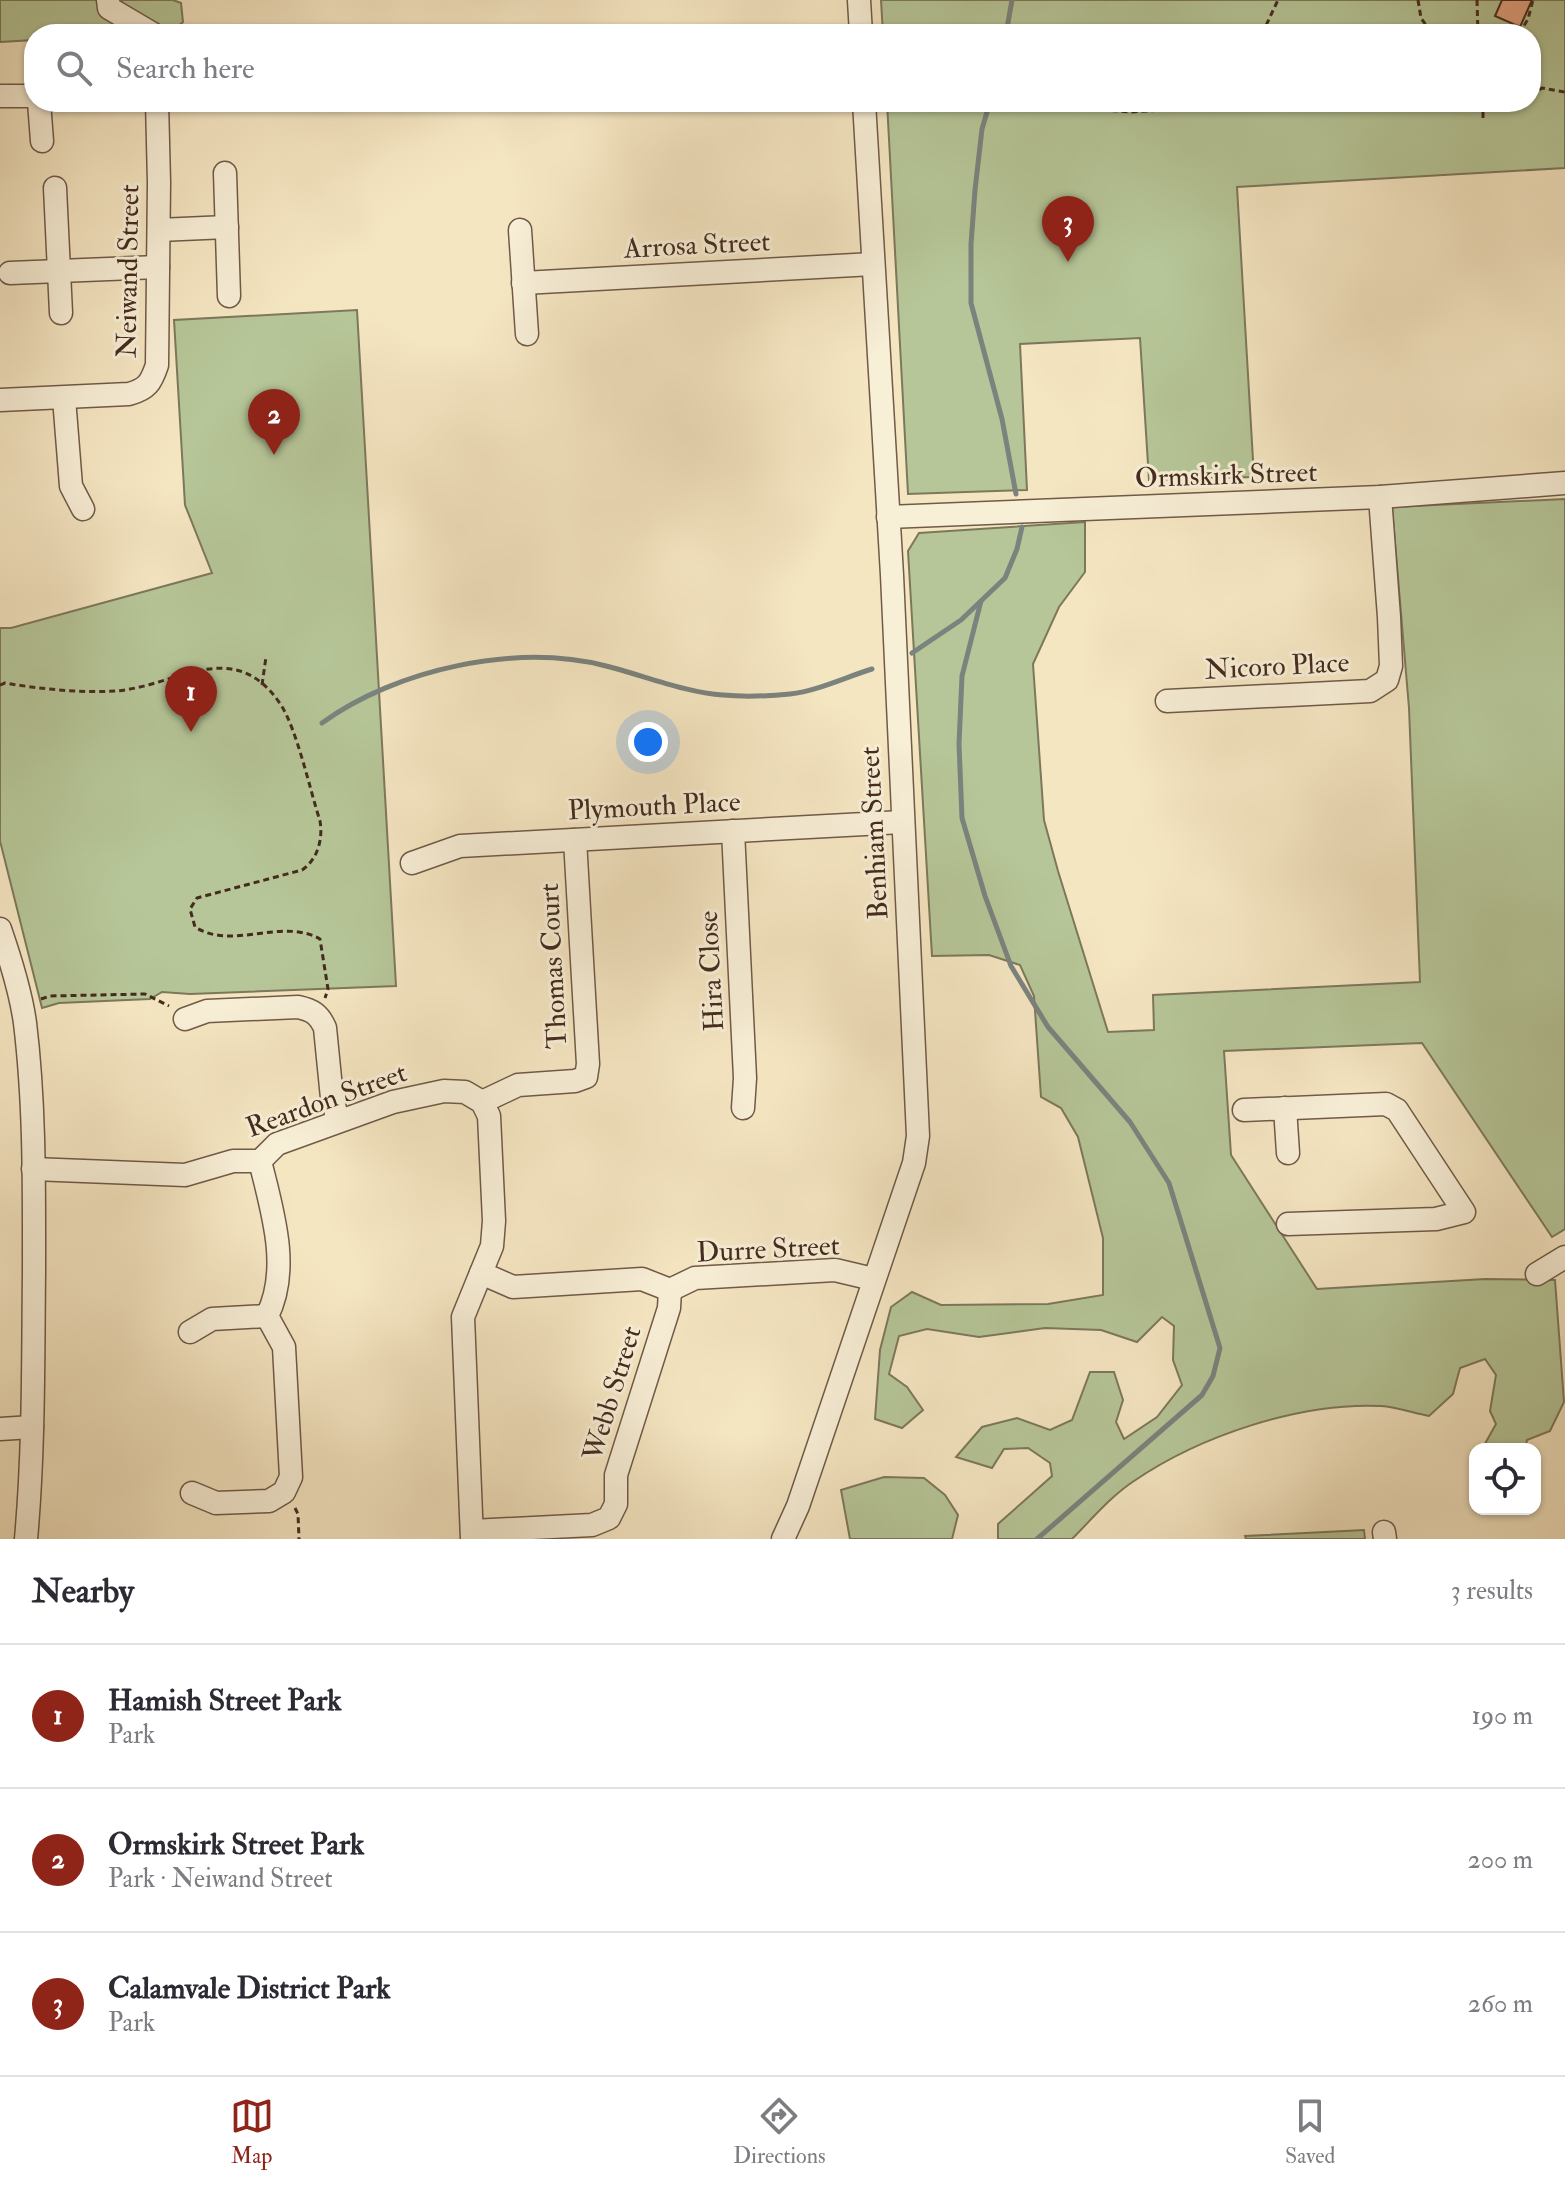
<!DOCTYPE html>
<meta charset="utf-8">
<style>
:root{--surface:#fff;--page:#f2f2f3;--text:#2b2b33;--muted:#7c7c81;--line:#e1e1e2;--accent:#8f2418}
body{margin:0;font-family:"IM FELL Double Pica",serif;background:var(--page);color:var(--text)}
.controls{position:absolute;right:24px;bottom:24px;display:grid;overflow:hidden;border-radius:16px;box-shadow:0 2px 6px #0004}
.controls button{width:72px;height:72px;display:grid;place-items:center;padding:0;border:0;border-bottom:2px solid var(--line);background:var(--surface);color:var(--text);font:40px sans-serif}
.you{position:absolute;left:648px;top:742px;width:28px;height:28px;margin:-20px;border:6px solid #fff;border-radius:50%;background:#1a73e8;box-shadow:0 0 0 12px #1a73e833}
.badge{display:grid;place-items:center;width:52px;height:52px;border-radius:50%;background:var(--accent);color:#fff;font-size:26px;font-weight:700}
.pin{position:absolute;translate:-50% -66px;filter:drop-shadow(0 2px 4px #0008)}
.pin::after{content:'';position:absolute;top:42px;width:28px;height:24px;background:inherit;clip-path:polygon(0 0,100% 0,50% 100%)}
.list{margin:0;padding:0;list-style:none}
h2{display:flex;justify-content:space-between;align-items:center;height:104px;margin:0;padding:0 32px;font-size:34px}
h2 small{font-size:26px;font-weight:400;color:var(--muted)}
.list li{display:grid;grid-template-columns:52px 1fr auto;gap:24px;align-items:center;box-sizing:border-box;height:144px;padding:0 32px;border-top:2px solid var(--line)}
.list b{display:block;font-size:30px;white-space:nowrap}
.list p{margin:0;font-size:26px;white-space:nowrap;color:var(--muted)}
.list em{font-size:26px;font-style:normal;color:var(--muted)}
.icon{flex:none;width:44px;height:44px;fill:none;stroke:currentColor;stroke-width:2;stroke-linecap:round;stroke-linejoin:round}
.map{position:relative;flex:none;width:1565px;height:1539px;overflow:hidden}
.search{position:absolute;background:var(--surface);box-shadow:0 2px 6px #0004;left:24px;right:24px;top:24px;height:88px;display:flex;align-items:center;gap:20px;box-sizing:border-box;padding:0 28px;border-radius:32px;color:var(--muted);font-size:30px}
.sheet{height:536px;background:var(--surface)}
nav{display:flex;justify-content:space-around;align-items:center;box-sizing:border-box;height:112px;border-top:2px solid var(--line);background:var(--surface);font-size:22px;color:var(--muted)}
nav a{display:grid;justify-items:center;gap:4px}
nav .on{color:var(--accent)}
.map>svg:first-child{display:block}
.green{fill:#b6c698;stroke:#7d785c;stroke-width:2}
.lines{fill:none;stroke-linecap:round;stroke-linejoin:round}
.stream{stroke:#7b837e;stroke-width:5}
.building{fill:#e8a783;stroke:#442b1f;stroke-width:2}
.minor-casing{stroke:#705a48;stroke-width:25}
.path{stroke:#442b1f;stroke-width:3;stroke-dasharray:6 4;stroke-linecap:butt}
.minor{stroke:#f8efd7;stroke-width:22}
.labels{text-anchor:middle;stroke-width:6;stroke-linejoin:round;paint-order:stroke}
.street-label{font-size:28px;fill:#442b1f;stroke:#f8efd7}
</style>
<div class="map">
<svg width="1565" height="1539" viewBox="0 0 1565 1539">
<rect width="100%" height="100%" fill="#f5e6c2"/>
<filter id="stains"><feTurbulence type="fractalNoise" baseFrequency=".0025" numOctaves="4"/><feColorMatrix values="0 0 0 0 .2 0 0 0 0 .09 0 0 0 0 .02 0 0 0 .5 -.17"/></filter>
<radialGradient id="worn" r=".72"><stop offset=".6" stop-color="#630" stop-opacity="0"/><stop offset="1" stop-color="#630" stop-opacity=".3"/></radialGradient>
<g class="green">
<polygon points="0,0 101,0 102,17 112,18 121,7 122,0 173,0 181,3 183,22 170,33 34,34 34,40 0,42"/>
<polygon points="881,0 1565,0 1565,168 1237,187 1254,477 1149,480 1140,338 1020,344 1027,490 908,494 887,102 1531,102 1531,34 883,34"/>
<polygon points="357,310 396,986 190,994 162,992 150,999 59,1003 42,1008 0,841 0,628 11,628 212,573 185,505 174,320"/>
<path d="M1565,499v730l-13,8 -130,-194 -198,8 7,104 86,134 168,-10 70,1 9,122 -14,29 -23,9 -2,9h-43l14,-25 -6,-13 6,-36 -11,-16 -25,9 -7,26 -24,22c-16,-3 -32,-9 -48,-10 -81,-4 -181,30 -247,75 -23,15 -43,39 -62,58h-74v-15l54,-48 -2,-13 -22,-15 -24,1 -12,19 -36,-11 26,-30 35,-9 33,12 22,-10 18,-48h24l9,28 -7,22 8,17 33,-22 25,-32 -9,-25 1,-34 -12,-9 -25,25 -36,-12 -56,-2 -66,9 -52,-8 -28,7 -10,38 18,13 16,23 -21,18 -27,-9 5,-69 11,-43 21,-15 29,13 107,-1 55,-9v-57l-25,-101 -17,-29 -20,-11 -7,-101 -14,-31 -31,-10 -57,1 -24,-405 11,-18 166,-11v50l-26,35 -26,57 11,156 14,51 50,161 46,-2 -1,-35 267,-13 -11,-274 -17,-201z"/>
<polygon points="884,1477 924,1478 945,1495 958,1515 952,1539 850,1539 841,1490"/>
<polygon points="1364,1530 1365,1539 1246,1539 1245,1536"/>
</g>
<g class="lines">
<g class="stream">
<polyline points="1006,34 1012,0"/>
<polyline points="990,102 982,129 975,190 971,244 971,303 1002,419 1016,494"/>
<polyline points="981,601 962,676 959,744 962,818 985,896 1011,966 1048,1027 1130,1122 1169,1183 1220,1348 1213,1376 1202,1395 1037,1539"/>
<polyline points="912,653 961,620 1005,578 1017,549 1022,527"/>
<path d="M322,723c74,-54 194,-80 284,-57 36,9 81,27 117,29 21,2 46,1 67,-1 27,-3 56,-17 82,-25"/>
</g>
</g>
<polygon class="building" points="1502,0 1532,0 1520,27 1495,16"/>
<g class="lines">
<g class="minor-casing">
<g id="minor">
<polyline points="108,0 109,8 153,34"/>
<polyline points="859,0 861,34"/>
<polyline points="0,96 34,96"/>
<polyline points="39,102 42,141"/>
<polyline points="225,173 229,296"/>
<polyline points="55,188 61,313"/>
<polyline points="159,230 227,227"/>
<polyline points="520,230 527,334"/>
<polyline points="10,273 158,267"/>
<polyline points="523,283 873,264"/>
<polyline points="64,398 71,486 83,509"/>
<path d="M0,400l129,-6c18,-5 22,-11 28,-29l2,-182 -2,-81"/>
<polyline points="888,517 1380,497 1565,483"/>
<polyline points="1167,701 1370,691 1387,680 1391,666 1389,617 1380,497"/>
<polyline points="733,831 745,1078 743,1108"/>
<polyline points="412,863 460,846 902,822"/>
<path d="M0,929c10,29 21,64 25,94 10,82 9,166 9,249 -1,89 0,178 -8,267"/>
<path d="M185,1019l22,-8 91,-4c14,3 21,7 27,21l7,70 6,22"/>
<polyline points="482,1102 518,1085 575,1081 586,1077 588,1064 575,840"/>
<polyline points="1285,1108 1288,1153"/>
<polyline points="1244,1110 1386,1104 1397,1110 1464,1212 1436,1219 1288,1224"/>
<polyline points="33,1169 185,1175 233,1161 260,1161 277,1144 393,1102 444,1091 465,1092 482,1102 489,1116 494,1221 492,1246 463,1317 472,1539"/>
<polyline points="481,1273 513,1287 642,1279 670,1290 695,1278 835,1270 873,1279"/>
<polyline points="1537,1274 1565,1257"/>
<polyline points="190,1332 212,1319 267,1316"/>
<polyline points="0,1429 32,1427"/>
<path d="M192,1493l24,10 53,-2 15,-9 7,-15 -7,-130 -17,-31c24,-47 5,-106 -7,-155"/>
<polyline points="472,1531 592,1525 609,1518 616,1504 616,1475 669,1308 670,1290"/>
<polyline points="1384,1532 1385,1539"/>
<polyline points="783,1539 798,1506 914,1163 918,1136 892,575 864,102"/>
</g>
</g>
<g class="path">
<polyline points="1418,0 1421,18 1432,34"/>
<polyline points="1477,0 1478,34"/>
<polyline points="1262,34 1278,0"/>
<polyline points="1519,34 1528,19 1533,0"/>
<polyline points="1531,95 1542,88 1565,92"/>
<polyline points="1083,102 1105,110 1130,112 1287,102"/>
<polyline points="1483,102 1483,119"/>
<polyline points="1499,102 1506,106 1517,102"/>
<polyline points="883,104 945,107 975,102"/>
<path d="M0,685l5,-2c36,6 74,10 110,8 61,-4 119,-57 166,14 16,25 29,85 39,116 3,18 -2,38 -18,49l-105,28 -7,11 5,18c38,24 86,-10 125,12l8,50 -3,9"/>
<polyline points="262,685 266,657"/>
<polyline points="41,999 50,996 145,994 169,1006"/>
<polyline points="295,1508 298,1514 299,1539"/>
</g>
<use href="#minor" class="minor"/>
</g>
<g class="labels">
<g class="street-label">
<text transform="translate(697 244) rotate(-3)" y="10">Arrosa Street</text>
<text transform="translate(127 271) rotate(-89)" y="10">Neiwand Street</text>
<text transform="translate(1226 474) rotate(-2)" y="10">Ormskirk Street</text>
<text transform="translate(1277 665) rotate(-3)" y="10">Nicoro Place</text>
<text transform="translate(654 805) rotate(-3)" y="10">Plymouth Place</text>
<text transform="translate(873 833) rotate(-93)" y="10">Benhiam Street</text>
<text transform="translate(552 966) rotate(-93)" y="10">Thomas Court</text>
<text transform="translate(710 971) rotate(-93)" y="10">Hira Close</text>
<text transform="translate(326 1099) rotate(-20)" y="10">Reardon Street</text>
<text transform="translate(768 1248) rotate(-3)" y="10">Durre Street</text>
<text transform="translate(611 1393) rotate(-73)" y="10">Webb Street</text>
</g>
</g>
<rect width="100%" height="100%" filter="url(#stains)"/>
<rect width="100%" height="100%" fill="url(#worn)"/>
</svg>
<div class="controls">
<button><svg class="icon" aria-label="locate" viewBox="0 0 24 24"><circle cx="12" cy="12" r="6"/><path d="M12 2v4M12 18v4M2 12h4M18 12h4"/></svg></button>
</div>
<div class="you"></div>
<div class="pin badge" style="left:191px;top:732px">1</div>
<div class="pin badge" style="left:274px;top:455px">2</div>
<div class="pin badge" style="left:1068px;top:262px">3</div>
<div class="search"><svg class="icon" aria-label="search" viewBox="0 0 24 24"><circle cx="10" cy="10" r="6"/><path d="M15 15l6 6"/></svg>Search here</div>
</div>
<section class="sheet">
<h2>Nearby<small>3 results</small></h2>
<ul class="list">
<li><span class="badge">1</span><div><b>Hamish Street Park</b><p>Park</p></div><em>190 m</em></li>
<li><span class="badge">2</span><div><b>Ormskirk Street Park</b><p>Park · Neiwand Street</p></div><em>200 m</em></li>
<li><span class="badge">3</span><div><b>Calamvale District Park</b><p>Park</p></div><em>260 m</em></li>
</ul>
</section>
<nav>
<a class="on"><svg class="icon" aria-label="map" viewBox="0 0 24 24"><path d="M3 6l6-2 6 2 6-2v14l-6 2-6-2-6 2zM9 4v14M15 6v14"/></svg>Map</a>
<a><svg class="icon" aria-label="directions" viewBox="0 0 24 24"><path d="M12 3l9 9-9 9-9-9zM9 14v-3h6M13 9l2 2-2 2"/></svg>Directions</a>
<a><svg class="icon" aria-label="saved" viewBox="0 0 24 24"><path d="M7 4h10v16l-5-4-5 4z"/></svg>Saved</a>
</nav>
